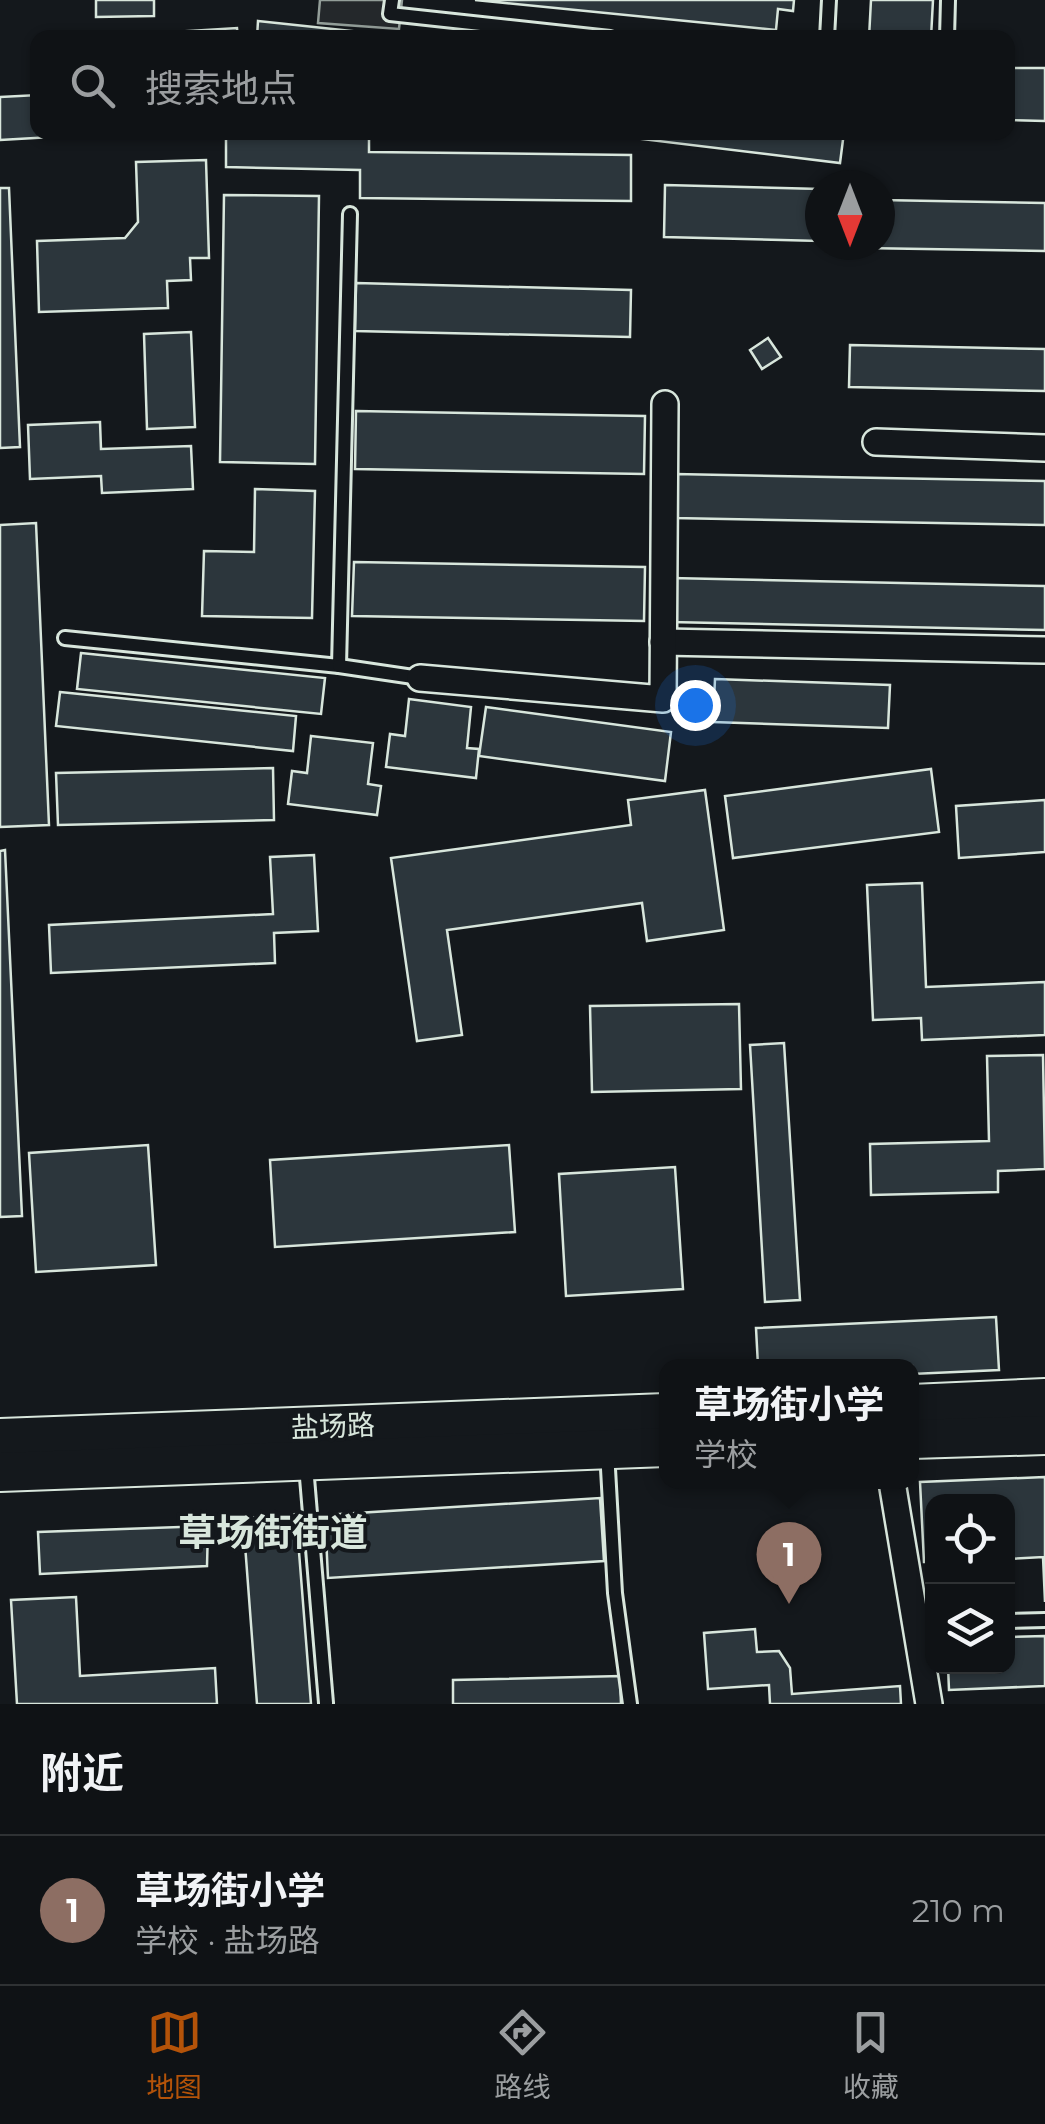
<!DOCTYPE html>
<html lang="zh">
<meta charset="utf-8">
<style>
:root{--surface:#0f1215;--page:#1d2022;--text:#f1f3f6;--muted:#9b9ea0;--line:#2f3234;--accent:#b45309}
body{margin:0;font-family:Montserrat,"Noto Sans SC",sans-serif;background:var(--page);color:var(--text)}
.controls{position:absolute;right:30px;bottom:30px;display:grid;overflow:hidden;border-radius:20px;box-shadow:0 2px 8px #0004}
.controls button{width:90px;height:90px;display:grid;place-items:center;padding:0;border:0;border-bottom:2px solid var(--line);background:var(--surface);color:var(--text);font:50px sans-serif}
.compass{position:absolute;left:805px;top:170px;width:90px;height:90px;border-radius:50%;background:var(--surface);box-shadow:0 2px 8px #0004;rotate:180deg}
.you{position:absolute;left:695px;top:705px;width:35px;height:35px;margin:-25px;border:8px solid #fff;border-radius:50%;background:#1a73e8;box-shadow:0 0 0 15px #1a73e833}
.badge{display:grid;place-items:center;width:65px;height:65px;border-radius:50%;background:var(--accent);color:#fff;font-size:32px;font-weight:700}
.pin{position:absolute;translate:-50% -82px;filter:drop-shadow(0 2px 5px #0008)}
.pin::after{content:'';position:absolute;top:52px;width:35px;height:30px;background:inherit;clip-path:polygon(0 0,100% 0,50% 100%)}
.popup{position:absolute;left:659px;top:1359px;width:260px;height:130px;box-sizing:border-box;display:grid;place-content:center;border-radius:20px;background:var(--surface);filter:drop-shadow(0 2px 8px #0005);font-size:32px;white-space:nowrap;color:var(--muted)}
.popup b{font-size:38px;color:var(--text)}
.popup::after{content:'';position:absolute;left:50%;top:100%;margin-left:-20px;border:20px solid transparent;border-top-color:var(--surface)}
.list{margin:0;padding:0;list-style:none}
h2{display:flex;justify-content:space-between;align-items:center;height:130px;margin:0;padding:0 40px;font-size:42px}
h2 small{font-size:32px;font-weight:400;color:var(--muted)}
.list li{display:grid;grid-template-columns:65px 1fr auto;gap:30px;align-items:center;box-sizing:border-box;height:150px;padding:0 40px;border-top:2px solid var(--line)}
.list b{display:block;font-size:38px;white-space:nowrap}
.list p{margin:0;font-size:32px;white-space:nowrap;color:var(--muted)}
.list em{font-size:32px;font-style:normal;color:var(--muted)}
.icon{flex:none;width:55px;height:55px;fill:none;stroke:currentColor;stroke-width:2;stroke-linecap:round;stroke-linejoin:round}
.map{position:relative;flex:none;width:1045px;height:1704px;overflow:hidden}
.search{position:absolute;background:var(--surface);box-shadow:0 2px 8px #0004;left:30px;right:30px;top:30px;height:110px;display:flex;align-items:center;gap:25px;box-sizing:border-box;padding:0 35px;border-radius:20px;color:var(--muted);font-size:38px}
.sheet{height:280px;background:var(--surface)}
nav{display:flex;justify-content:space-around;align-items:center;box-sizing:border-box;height:140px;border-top:2px solid var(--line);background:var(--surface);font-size:28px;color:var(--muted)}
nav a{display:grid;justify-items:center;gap:5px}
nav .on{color:var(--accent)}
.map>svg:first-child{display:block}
.parking{fill:#24282b;stroke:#939e99;stroke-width:2.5}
.building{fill:#2c363c;stroke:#d8e6dc;stroke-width:2.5}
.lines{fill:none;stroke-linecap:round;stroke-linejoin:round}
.service-casing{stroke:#d8e6dc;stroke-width:18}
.minor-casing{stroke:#d8e6dc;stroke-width:30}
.secondary-casing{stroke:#d8e6dc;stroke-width:42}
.service{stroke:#14181c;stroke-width:12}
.minor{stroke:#14181c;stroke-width:25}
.secondary{stroke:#14181c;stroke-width:38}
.labels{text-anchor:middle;stroke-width:8;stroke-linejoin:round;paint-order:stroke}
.street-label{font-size:28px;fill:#d8e6dc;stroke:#14181c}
.district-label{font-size:38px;font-weight:bold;fill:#d8e6dc;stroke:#14181c}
</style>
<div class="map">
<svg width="1045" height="1704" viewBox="0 0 1045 1704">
<rect width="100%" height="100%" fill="#14181c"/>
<polygon class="parking" points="320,0 402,0 399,29 318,23"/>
<g class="building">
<polygon points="96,0 154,0 154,16 96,17"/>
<polygon points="475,0 794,0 793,11 778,9 776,30"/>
<polygon points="871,0 933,0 931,38 869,38"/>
<polygon points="258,21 417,38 257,38"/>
<polygon points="237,28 238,38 175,38 174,32"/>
<polygon points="1008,68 1045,68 1045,121 1008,120"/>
<polygon points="38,95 38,132 139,132 0,140 0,97"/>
<polygon points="226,132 369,132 369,152 631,155 631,201 360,198 360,170 226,167"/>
<polygon points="626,132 844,132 840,163 625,137"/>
<polygon points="206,160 209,258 190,258 191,280 167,281 168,308 39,312 37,241 125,238 138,222 136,162"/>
<polygon points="665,185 820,189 820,241 664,237"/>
<polygon points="0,188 9,188 20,447 0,448"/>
<polygon points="224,195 319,196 315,464 220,462"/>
<polygon points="880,200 1045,203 1045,251 863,248 863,245 880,245"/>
<polygon points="356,283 631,290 630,337 355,331"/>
<polygon points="191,332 195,427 147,429 144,334"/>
<polygon points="768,338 781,357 762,369 750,350"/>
<polygon points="850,345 1045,349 1045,391 849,387"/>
<polygon points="356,411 645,416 644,474 355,469"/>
<polygon points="100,422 101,449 191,446 193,489 102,493 101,476 30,479 28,425"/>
<polygon points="675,474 1045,481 1045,525 674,518"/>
<polygon points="255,489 315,491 312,618 202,616 204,551 254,552"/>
<polygon points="36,523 49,825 0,827 0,525"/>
<polygon points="354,562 645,567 644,621 352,616"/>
<polygon points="671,578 1045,586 1045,630 670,622"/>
<polygon points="81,653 325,678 321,714 77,689"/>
<polygon points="715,679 890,685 888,728 713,722"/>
<polygon points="60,692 296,716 293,751 56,726"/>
<polygon points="409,699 471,707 467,748 479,749 476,778 386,767 390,734 405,736"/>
<polygon points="486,707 671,732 665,781 479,756"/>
<polygon points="311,736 373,743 368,784 381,786 377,815 288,804 292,771 307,773"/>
<polygon points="273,768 274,820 58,825 56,773"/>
<polygon points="931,769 939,832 733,858 725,796"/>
<polygon points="705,790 724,930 647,941 642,903 447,930 462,1035 417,1041 391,858 631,825 628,800"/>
<polygon points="1045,800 1045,852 959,858 956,806"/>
<polygon points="5,850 22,1216 0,1217 0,851"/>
<polygon points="314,855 318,931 274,933 275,963 51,973 49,925 273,914 270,857"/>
<polygon points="922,883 926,987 1045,982 1045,1035 922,1040 921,1018 873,1020 867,885"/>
<polygon points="739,1004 741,1089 592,1092 590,1006"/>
<polygon points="784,1043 800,1300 765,1302 750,1045"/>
<polygon points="1043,1055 1045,1169 998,1171 998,1192 871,1195 870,1144 989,1141 987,1056"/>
<polygon points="148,1145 156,1265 36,1272 29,1153"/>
<polygon points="509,1145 515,1232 275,1247 270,1160"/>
<polygon points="675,1167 683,1289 566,1296 559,1174"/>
<polygon points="996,1317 999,1370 912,1374 912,1366 758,1366 756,1328"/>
<polygon points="1045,1477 1045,1602 1043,1557 1008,1559 1008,1502 932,1502 932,1562 924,1562 920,1482"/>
<polygon points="600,1498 604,1561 328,1578 325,1515"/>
<polygon points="296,1514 311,1704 257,1704 243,1518"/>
<polygon points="208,1526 207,1566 40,1574 38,1532"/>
<polygon points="76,1597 80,1676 215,1668 217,1704 17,1704 11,1600"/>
<polygon points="755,1629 757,1652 779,1651 790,1668 792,1694 900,1686 901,1704 770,1704 769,1685 708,1689 704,1633"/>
<polygon points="1045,1636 1045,1686 949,1690 948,1666 1008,1666 1008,1637"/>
<polygon points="620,1676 621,1704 453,1704 453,1680"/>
</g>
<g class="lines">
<g class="service-casing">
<g id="service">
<polyline points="392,0 390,14 610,38"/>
<polyline points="827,38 829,0"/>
<polyline points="947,38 948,0"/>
<polyline points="65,638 339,666 350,214"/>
<polyline points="339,666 420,678"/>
<polyline points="607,1451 615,1593 630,1704"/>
<polyline points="306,1466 326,1703"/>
<polyline points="1008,1621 1045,1620"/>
</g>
</g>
<g class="minor-casing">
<g id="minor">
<polyline points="876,442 1045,448"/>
<polyline points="663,642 1045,650"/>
<polyline points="420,678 663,699 665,404"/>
<polyline points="892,1482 929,1704"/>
</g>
</g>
<g class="secondary-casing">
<g id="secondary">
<polyline points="912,1404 1045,1398"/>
<polyline points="0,1438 666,1413"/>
<polyline points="912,1439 1045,1435"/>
<polyline points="0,1472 666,1447"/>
</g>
</g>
<use href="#service" class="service"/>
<use href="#minor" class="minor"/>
<use href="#secondary" class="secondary"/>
</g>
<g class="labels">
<g class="street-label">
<text transform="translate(333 1426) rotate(-2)" y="10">盐场路</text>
</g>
<g class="district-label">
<text x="273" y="1546">草场街街道</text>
</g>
</g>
</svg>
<div class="controls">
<button><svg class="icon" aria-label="locate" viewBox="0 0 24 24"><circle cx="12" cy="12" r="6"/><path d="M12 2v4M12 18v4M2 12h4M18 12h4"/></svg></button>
<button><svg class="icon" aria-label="layers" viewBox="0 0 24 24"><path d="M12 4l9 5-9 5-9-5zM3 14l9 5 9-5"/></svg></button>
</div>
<svg class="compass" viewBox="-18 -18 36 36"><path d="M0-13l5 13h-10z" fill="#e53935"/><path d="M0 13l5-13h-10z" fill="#9b9ea0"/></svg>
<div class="you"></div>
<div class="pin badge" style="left:789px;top:1604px;background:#8d6e63">1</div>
<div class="popup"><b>草场街小学</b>学校</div>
<div class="search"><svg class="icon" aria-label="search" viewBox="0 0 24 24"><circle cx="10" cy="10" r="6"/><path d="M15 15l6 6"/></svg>搜索地点</div>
</div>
<section class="sheet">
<h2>附近<small></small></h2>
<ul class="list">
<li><span class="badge" style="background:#8d6e63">1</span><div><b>草场街小学</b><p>学校 · 盐场路</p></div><em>210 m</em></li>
</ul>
</section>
<nav>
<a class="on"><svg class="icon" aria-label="map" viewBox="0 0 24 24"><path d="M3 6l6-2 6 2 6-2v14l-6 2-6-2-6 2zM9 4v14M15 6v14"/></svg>地图</a>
<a><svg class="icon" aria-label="directions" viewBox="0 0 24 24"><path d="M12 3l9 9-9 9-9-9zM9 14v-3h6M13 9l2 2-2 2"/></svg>路线</a>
<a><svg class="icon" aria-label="saved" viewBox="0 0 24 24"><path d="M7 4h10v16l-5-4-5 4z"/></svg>收藏</a>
</nav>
